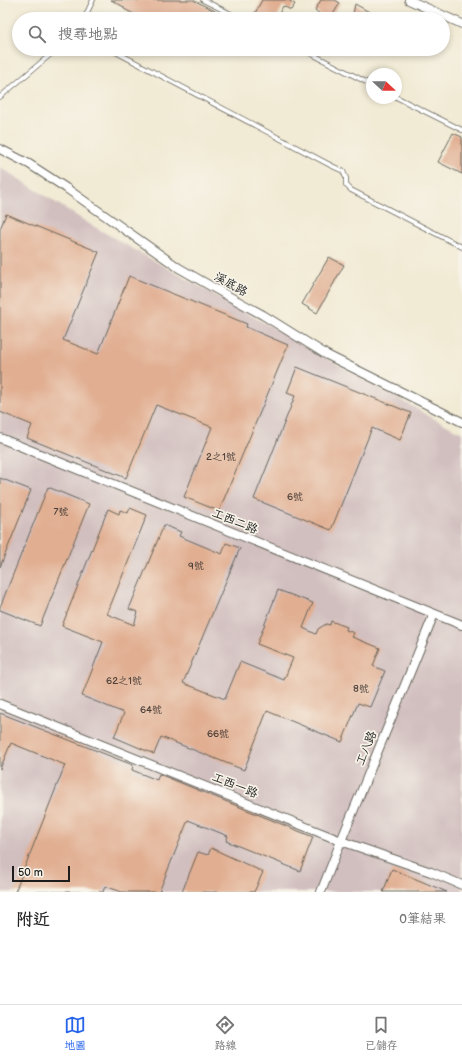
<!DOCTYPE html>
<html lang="zh-TW">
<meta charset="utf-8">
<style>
:root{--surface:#fff;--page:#f6f6f6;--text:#222;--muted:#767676;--line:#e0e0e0;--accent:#2563eb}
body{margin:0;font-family:"Balsamiq Sans","LXGW WenKai TC",sans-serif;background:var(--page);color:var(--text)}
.compass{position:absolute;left:366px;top:68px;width:36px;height:36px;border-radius:50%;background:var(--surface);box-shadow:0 2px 6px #0003;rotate:112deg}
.scale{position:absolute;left:12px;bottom:10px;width:58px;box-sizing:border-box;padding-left:4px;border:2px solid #1c1c1c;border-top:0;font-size:11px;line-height:14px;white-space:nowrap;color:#1c1c1c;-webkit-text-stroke:3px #f7f3e8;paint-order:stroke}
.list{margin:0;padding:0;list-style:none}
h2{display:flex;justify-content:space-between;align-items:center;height:52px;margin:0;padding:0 16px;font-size:17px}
h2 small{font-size:13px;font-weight:400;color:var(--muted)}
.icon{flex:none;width:22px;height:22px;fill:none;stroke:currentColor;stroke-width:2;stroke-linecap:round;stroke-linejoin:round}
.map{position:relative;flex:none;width:462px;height:892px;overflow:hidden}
.search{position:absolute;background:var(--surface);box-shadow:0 2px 6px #0003;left:12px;right:12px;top:12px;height:44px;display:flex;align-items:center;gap:10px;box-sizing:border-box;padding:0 14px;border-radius:22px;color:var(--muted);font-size:15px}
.sheet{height:112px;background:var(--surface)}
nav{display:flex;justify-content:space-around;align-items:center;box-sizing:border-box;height:56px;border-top:1px solid var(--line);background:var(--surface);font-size:11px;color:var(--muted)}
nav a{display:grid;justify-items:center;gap:2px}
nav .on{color:var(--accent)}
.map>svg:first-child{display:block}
.industrial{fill:#d1bfbf}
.building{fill:#e1ae91}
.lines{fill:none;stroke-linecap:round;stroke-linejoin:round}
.service-casing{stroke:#67645c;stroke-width:5.5}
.minor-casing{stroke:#67645c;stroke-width:10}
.service{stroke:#fff;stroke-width:4}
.minor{stroke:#fff;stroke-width:8}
.labels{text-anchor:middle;stroke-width:3.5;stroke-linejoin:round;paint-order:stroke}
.number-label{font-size:10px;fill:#4d4039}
.street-label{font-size:12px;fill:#1c1c1c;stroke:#f7f3e8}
</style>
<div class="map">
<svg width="462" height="892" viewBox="0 0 462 892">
<rect width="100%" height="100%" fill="#f7f3e8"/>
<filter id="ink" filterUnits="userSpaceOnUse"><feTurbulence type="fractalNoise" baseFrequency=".025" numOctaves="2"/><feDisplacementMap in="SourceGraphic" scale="8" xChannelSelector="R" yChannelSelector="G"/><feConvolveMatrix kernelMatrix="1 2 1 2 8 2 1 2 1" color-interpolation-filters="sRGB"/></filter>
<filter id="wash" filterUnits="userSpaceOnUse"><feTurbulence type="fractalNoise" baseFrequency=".012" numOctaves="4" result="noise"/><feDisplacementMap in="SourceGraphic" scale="16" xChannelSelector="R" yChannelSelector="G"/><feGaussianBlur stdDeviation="0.9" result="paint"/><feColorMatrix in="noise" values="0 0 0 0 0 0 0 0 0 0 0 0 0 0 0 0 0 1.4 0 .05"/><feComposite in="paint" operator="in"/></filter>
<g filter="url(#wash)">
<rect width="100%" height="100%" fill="#f1ead4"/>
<polygon class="industrial" points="0,167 91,225 431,417 462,433 462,892 0,892"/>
<g id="blocks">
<g class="building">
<polygon points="111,0 193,0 215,11 210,19 144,19 124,9 124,7"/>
<polygon points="262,0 288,0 295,4 291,10 283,6 276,19 252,19"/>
<polygon points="321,0 335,0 340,3 330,19 326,19 315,10"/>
<polygon points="355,4 371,13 370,19 352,19"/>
<polygon points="408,13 424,17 424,19 405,19"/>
<polygon points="453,133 462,137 462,174 438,162"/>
<polygon points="6,214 99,252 63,340 98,354 129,276 247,324 246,327 288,345 219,511 184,497 212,427 156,405 126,478 27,438 32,425 0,412 0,229"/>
<polygon points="329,257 344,265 317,313 302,304"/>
<polygon points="297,367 411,413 400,440 372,428 331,530 254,499 295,396 287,393"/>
<polygon points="0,478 31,490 0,567"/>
<polygon points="48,487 89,504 40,626 0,610 0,607"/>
<polygon points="130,508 147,515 107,614 134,625 138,612 129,609 164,525 181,532 179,536 222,554 226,543 240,548 183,683 225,699 240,662 284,680 293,658 257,644 278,590 313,603 303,628 316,634 318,629 326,624 330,625 331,621 347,627 346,630 354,633 352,637 380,648 373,666 385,671 370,707 358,703 342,742 267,711 244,770 161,737 154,754 114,737 124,713 82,696 103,642 62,626 108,509 119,514 120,510 128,513"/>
<polygon points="0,713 133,765 132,770 157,780 159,774 313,837 300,871 226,841 228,836 188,820 159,892 122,892 105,886 103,892 15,892 65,765 11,743 0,769"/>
<polygon points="211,848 263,872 254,892 182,892 198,852 208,855"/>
<polygon points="392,869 447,892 383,892"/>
</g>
</g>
</g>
<g filter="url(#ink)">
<use href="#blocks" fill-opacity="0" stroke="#67645c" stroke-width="1"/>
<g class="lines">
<g class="service-casing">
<g id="service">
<polyline points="203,0 241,19"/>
<polyline points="84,19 93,0"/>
<polyline points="110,49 332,166 343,171 346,178 346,185 351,190 462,247"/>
<polyline points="302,49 372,85"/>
<polyline points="0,97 57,49"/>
<polyline points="396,97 462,130"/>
</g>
</g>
<g class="minor-casing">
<g id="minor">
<polyline points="409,0 462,24"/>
<polyline points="0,149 29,164 66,188 179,268 221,292 263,315 327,355 462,422"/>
<polyline points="0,438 462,625"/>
<polyline points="0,704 341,841 431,872 462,885"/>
<polyline points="321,892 341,841 434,614"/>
</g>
</g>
<use href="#service" class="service"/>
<use href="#minor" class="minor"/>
</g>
</g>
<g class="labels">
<g class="number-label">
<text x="221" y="460">2之1號</text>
<text x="295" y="500">6號</text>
<text x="61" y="515">7號</text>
<text x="196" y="569">9號</text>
<text x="124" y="684">62之1號</text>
<text x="361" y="692">8號</text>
<text x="151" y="713">64號</text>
<text x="218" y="737">66號</text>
</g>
<g class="street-label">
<text transform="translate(231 284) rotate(29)" y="4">溪底路</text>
<text transform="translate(235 521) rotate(22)" y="4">工西二路</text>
<text transform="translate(366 748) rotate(-68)" y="4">工八路</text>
<text transform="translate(235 785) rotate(22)" y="4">工西一路</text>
</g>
</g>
</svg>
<svg class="compass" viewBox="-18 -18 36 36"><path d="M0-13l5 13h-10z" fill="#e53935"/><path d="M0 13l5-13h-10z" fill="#767676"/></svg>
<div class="scale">50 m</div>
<div class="search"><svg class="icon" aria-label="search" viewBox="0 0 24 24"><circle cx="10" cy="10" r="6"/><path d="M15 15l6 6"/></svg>搜尋地點</div>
</div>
<section class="sheet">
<h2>附近<small>0筆結果</small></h2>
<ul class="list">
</ul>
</section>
<nav>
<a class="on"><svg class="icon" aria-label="map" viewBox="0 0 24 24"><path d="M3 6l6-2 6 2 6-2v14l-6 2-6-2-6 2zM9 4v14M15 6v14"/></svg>地圖</a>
<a><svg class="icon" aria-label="directions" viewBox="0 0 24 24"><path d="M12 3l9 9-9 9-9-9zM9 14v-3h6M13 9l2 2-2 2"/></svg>路線</a>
<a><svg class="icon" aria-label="saved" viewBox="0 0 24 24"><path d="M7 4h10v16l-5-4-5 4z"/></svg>已儲存</a>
</nav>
